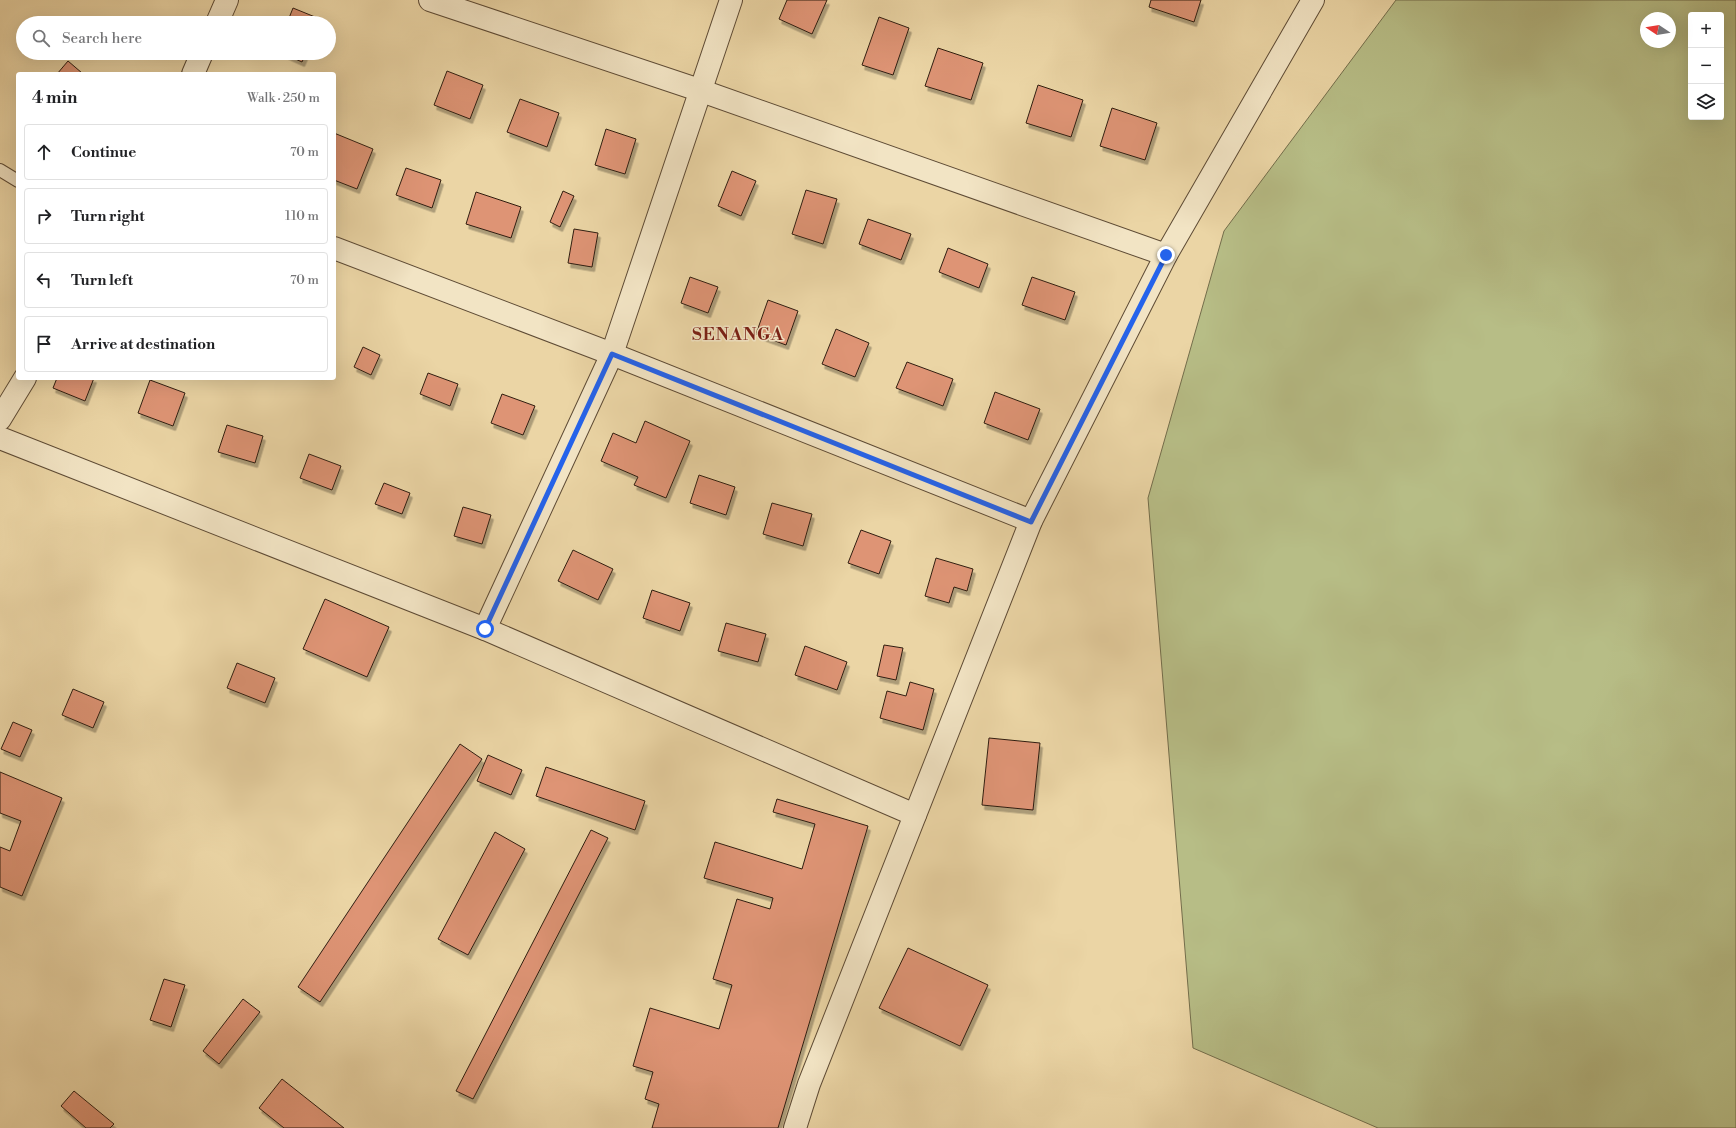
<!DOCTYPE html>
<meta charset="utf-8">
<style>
:root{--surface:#fff;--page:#f6f6f6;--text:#202124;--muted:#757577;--line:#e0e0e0}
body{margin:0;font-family:"Libre Bodoni",serif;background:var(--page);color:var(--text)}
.controls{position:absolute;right:12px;top:12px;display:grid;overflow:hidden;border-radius:4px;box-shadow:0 4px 16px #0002}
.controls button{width:36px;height:36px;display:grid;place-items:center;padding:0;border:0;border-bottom:1px solid var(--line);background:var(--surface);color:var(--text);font:20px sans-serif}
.compass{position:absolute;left:1640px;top:12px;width:36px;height:36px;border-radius:50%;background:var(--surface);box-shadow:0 4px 16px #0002;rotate:282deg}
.stop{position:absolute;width:12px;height:12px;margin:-9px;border:3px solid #2563eb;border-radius:50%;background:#fff}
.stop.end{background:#2563eb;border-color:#fff;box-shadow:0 1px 4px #0008}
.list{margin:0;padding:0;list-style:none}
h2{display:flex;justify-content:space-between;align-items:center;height:52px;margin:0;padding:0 16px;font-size:17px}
h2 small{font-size:13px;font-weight:400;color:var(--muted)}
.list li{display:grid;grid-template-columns:26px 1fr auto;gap:12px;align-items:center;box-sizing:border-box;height:56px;margin:0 8px 8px;padding:0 8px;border:1px solid var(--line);border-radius:4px}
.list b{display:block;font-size:15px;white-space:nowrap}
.list em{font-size:13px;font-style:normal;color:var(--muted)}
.icon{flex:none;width:22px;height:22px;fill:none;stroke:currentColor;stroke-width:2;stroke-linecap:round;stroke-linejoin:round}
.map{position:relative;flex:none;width:1736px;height:1128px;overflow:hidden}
.search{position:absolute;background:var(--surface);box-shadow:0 4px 16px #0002;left:16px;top:16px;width:320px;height:44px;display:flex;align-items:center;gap:10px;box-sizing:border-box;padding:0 14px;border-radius:22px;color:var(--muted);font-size:15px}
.panel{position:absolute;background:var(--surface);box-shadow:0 4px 16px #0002;left:16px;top:72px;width:320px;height:308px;border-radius:4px}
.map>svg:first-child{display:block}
.green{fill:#b7bd86;stroke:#736d4b;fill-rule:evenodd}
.building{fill:#de9475;stroke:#2f1d10;filter:url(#shadow)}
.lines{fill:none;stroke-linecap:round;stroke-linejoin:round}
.lane-casing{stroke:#5e4b35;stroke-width:14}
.street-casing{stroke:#5e4b35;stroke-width:24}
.lane{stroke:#f2e4c4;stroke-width:12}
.street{stroke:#f2e4c4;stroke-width:22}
.route{stroke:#2563eb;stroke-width:5}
.labels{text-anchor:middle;stroke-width:3;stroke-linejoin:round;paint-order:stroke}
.district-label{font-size:17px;font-weight:bold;letter-spacing:1px;fill:#7a1f14;stroke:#f2e4c4}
</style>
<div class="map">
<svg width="1736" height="1128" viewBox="0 0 1736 1128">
<defs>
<filter id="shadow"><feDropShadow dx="2.5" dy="4.5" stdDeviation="0" flood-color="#0004"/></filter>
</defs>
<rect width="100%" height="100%" fill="#ebd5a5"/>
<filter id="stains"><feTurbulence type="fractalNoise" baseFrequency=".005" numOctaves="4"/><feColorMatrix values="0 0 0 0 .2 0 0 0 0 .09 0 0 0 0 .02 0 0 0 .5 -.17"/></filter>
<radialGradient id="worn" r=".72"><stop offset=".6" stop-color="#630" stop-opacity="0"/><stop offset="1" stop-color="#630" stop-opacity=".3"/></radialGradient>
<path class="green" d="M1396,0h340v1128h-358l-185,-80 -45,-550 76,-267zM1691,15h30v102h-30zM1646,18h24v24h-24z"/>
<g class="building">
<polygon points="787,0 827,0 812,34 779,19"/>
<polygon points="1151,0 1201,0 1194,22 1149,7"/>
<polygon points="293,8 320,19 318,23 287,23"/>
<polygon points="879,17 909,28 893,75 862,65"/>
<polygon points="104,18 110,23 100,23"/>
<polygon points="938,48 983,63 971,100 925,86"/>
<polygon points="282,53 306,53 302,62"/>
<polygon points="68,61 82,73 81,74 57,74"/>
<polygon points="447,71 483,85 470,119 434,105"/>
<polygon points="1038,85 1083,100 1071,137 1026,123"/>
<polygon points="520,99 559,113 547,147 507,132"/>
<polygon points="1112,108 1157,123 1145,160 1100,146"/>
<polygon points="606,129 636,139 625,174 595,165"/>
<polygon points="334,133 373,149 357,189 334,180"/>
<polygon points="406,168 441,180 432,208 396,195"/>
<polygon points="732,171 756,181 741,216 718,206"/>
<polygon points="806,190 837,199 823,244 792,234"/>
<polygon points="563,191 574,196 560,227 550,222"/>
<polygon points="476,192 521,207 511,238 466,224"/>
<polygon points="868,219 911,234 901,260 859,244"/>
<polygon points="574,229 598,233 592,267 568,263"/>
<polygon points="948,248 988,264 979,288 939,272"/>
<polygon points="690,277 718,287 708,313 681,303"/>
<polygon points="1032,277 1075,292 1065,320 1022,305"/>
<polygon points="768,300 798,311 786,345 756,334"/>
<polygon points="836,329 869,343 855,377 822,364"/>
<polygon points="363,347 380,355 371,375 354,367"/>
<polygon points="907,362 953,379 943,406 896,388"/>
<polygon points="428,373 458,384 450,406 420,394"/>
<polygon points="57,378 94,378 85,401 53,388"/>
<polygon points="150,380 185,393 173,426 138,413"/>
<polygon points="995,392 1040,409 1028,440 984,423"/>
<polygon points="502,394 535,406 523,435 491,423"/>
<polygon points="645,421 690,441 666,498 634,485 638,477 601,461 613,433 636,443"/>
<polygon points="227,425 263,436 255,463 218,452"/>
<polygon points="309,454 341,466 332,490 300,478"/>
<polygon points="699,475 735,487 726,515 690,503"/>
<polygon points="384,483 410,493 402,514 375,504"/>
<polygon points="772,503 812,514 803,546 763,534"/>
<polygon points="463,507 491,515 482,544 454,536"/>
<polygon points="861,530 891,541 879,574 848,563"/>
<polygon points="573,550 613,569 598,600 558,581"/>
<polygon points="936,558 973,569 967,591 954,587 949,603 925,596"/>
<polygon points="652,590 690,603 680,631 643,618"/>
<polygon points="325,599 389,627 367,677 303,649"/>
<polygon points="726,623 766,634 758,662 718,651"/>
<polygon points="884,645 903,648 896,680 877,676"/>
<polygon points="805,646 847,662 837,690 795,675"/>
<polygon points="237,663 275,678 265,703 227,688"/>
<polygon points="910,682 934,689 923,730 880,718 887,691 906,696"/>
<polygon points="73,689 104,702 93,728 62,715"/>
<polygon points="13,722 32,730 20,757 1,749"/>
<polygon points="989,738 1040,743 1033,810 982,805"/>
<polygon points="460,744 482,759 320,1002 298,987"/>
<polygon points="488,755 522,770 511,795 477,781"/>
<polygon points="546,767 645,801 635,830 536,796"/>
<polygon points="0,772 62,798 22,896 0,887 0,847 10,851 21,821 0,813"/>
<polygon points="777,799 868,826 778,1128 652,1128 659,1104 645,1099 653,1072 633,1066 650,1008 719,1029 732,985 713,979 737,899 770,909 773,898 704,878 715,842 802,869 815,824 773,812"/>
<polygon points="591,830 608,838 473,1099 456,1091"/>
<polygon points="495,832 525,849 468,955 438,939"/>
<polygon points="908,948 988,985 960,1046 879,1008"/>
<polygon points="164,979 185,985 171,1027 150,1020"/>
<polygon points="243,999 260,1012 219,1064 203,1051"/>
<polygon points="282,1079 344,1128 284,1128 259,1108"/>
<polygon points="74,1091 114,1124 110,1128 86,1128 61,1106"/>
</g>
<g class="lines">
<g class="lane-casing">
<polyline id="lane" points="0,170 18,181"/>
</g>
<g class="street-casing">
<g id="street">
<polyline points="430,0 699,90 1166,255"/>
<polyline points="217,23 227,0"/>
<polyline points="193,74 202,53"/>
<polyline points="334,248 612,354 1031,521"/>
<polyline points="0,419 25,378"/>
<polyline points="0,438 485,629 915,815"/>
<polyline points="485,629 612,354 731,0"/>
<polyline points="795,1128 809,1084 1031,521 1166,255 1313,0"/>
</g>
</g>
<use href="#lane" class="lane"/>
<use href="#street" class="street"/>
</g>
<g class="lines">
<polyline class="route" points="485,629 612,354 1031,522 1166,255"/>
</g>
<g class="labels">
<g class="district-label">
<text x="738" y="340">SENANGA</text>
</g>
</g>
<rect width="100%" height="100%" filter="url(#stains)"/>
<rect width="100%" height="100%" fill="url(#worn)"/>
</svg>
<div class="controls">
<button>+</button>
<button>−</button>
<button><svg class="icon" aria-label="layers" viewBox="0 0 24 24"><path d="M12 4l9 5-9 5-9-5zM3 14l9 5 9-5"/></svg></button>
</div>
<svg class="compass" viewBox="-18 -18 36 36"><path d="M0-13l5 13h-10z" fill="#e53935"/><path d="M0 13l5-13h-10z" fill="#757577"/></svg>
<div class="stop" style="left:485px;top:629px"></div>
<div class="stop end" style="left:1166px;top:255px"></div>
<div class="search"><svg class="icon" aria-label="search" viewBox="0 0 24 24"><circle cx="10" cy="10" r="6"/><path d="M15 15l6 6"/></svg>Search here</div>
<section class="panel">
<h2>4 min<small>Walk · 250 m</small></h2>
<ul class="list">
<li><svg class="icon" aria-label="ahead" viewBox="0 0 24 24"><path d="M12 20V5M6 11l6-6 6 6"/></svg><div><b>Continue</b></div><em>70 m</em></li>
<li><svg class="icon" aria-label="right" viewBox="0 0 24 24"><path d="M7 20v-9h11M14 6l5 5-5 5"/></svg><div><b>Turn right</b></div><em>110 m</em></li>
<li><svg class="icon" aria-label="left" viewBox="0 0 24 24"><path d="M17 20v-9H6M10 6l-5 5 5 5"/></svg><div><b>Turn left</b></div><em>70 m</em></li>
<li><svg class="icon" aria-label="arrive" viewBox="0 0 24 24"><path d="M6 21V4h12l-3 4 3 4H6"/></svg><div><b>Arrive at destination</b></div></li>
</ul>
</section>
</div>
